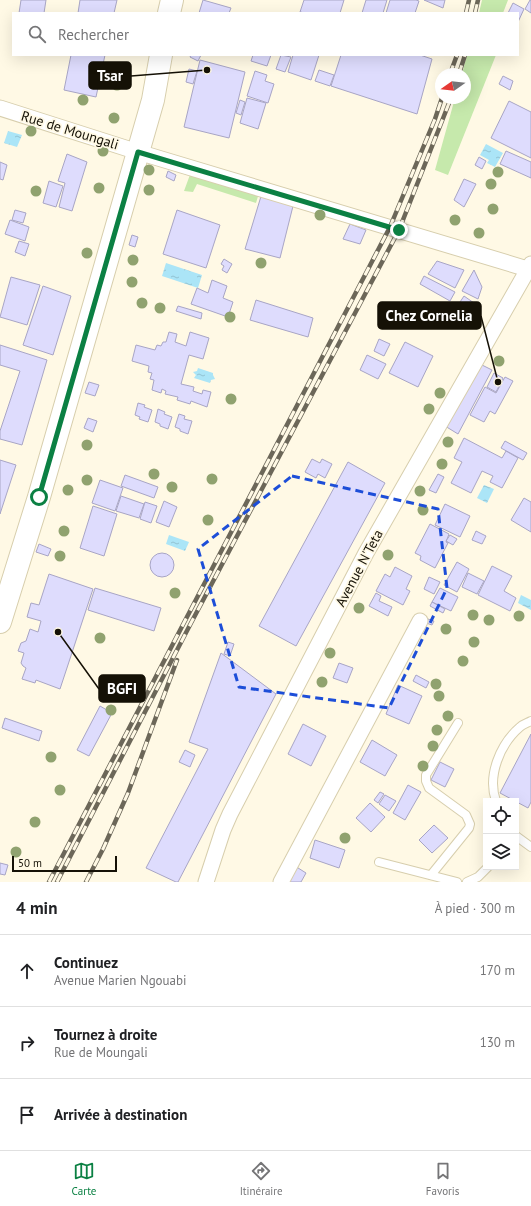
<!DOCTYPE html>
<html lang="fr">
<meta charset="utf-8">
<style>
:root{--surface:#fff;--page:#f6f6f6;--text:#202124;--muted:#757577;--line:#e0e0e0;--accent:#0b8043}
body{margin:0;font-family:"PT Sans",sans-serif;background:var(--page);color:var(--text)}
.controls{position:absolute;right:12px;bottom:12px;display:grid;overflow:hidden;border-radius:0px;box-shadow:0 4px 16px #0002}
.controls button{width:36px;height:36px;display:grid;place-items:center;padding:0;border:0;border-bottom:1px solid var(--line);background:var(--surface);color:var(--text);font:20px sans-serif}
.compass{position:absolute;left:435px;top:68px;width:36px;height:36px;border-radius:50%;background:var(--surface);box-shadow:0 4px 16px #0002;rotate:256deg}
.scale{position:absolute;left:12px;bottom:10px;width:105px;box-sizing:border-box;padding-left:4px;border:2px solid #151106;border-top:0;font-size:11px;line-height:14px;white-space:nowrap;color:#151106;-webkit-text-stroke:3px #fff9e5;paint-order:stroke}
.stop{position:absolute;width:12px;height:12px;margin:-9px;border:3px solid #0b8043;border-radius:50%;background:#fff}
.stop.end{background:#0b8043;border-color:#fff;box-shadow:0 1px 4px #0008}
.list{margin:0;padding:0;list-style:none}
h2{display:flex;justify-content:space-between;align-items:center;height:52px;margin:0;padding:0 16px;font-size:17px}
h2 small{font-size:13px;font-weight:400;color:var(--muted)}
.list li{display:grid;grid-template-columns:26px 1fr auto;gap:12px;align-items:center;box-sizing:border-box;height:72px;padding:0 16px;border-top:1px solid var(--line)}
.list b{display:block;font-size:15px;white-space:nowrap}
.list p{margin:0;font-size:13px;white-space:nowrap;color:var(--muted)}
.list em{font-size:13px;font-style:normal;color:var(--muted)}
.icon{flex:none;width:22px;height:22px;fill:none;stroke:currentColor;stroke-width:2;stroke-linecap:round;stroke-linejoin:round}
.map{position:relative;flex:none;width:531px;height:882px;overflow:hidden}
.search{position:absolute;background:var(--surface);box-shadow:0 4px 16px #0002;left:12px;right:12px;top:12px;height:44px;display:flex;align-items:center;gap:10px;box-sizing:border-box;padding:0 14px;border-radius:0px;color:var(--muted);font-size:15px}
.sheet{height:268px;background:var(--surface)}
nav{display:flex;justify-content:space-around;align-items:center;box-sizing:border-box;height:56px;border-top:1px solid var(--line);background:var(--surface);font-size:11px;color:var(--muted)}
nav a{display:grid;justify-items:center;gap:2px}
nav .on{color:var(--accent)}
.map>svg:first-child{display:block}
.grass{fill:#c6e9ac}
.water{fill:url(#water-ripples)}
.building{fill:#dedcfd;stroke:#a8a5c5}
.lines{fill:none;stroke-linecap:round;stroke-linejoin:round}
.service-casing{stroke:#d7cead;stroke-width:10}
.minor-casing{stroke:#d7cead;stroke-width:17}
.primary-casing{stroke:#d7cead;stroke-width:24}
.service{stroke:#fff;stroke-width:8}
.minor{stroke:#fff;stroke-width:15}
.primary{stroke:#fff;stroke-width:22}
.rail-casing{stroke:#6c6759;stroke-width:4.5}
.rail{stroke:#fff9e5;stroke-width:3;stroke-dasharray:9;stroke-linecap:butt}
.tree{fill:#90a26f}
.route{stroke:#0b8043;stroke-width:5}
.marked{fill:none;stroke:#1d4ed8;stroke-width:3;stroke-dasharray:8 5;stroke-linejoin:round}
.labels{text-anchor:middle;stroke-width:3.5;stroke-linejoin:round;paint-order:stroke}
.street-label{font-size:14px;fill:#151106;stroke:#fff9e5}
.leader{fill:none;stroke:#151106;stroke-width:1.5}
.callout-dot{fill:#151106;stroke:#fff9e5;stroke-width:1.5}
.callout{fill:#151106;stroke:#151106;stroke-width:1.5}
.callout-label{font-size:15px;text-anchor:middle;font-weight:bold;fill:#fff}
</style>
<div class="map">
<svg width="531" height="882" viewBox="0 0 531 882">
<defs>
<pattern id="water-ripples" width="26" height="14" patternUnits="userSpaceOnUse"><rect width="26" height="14" fill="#abe5f7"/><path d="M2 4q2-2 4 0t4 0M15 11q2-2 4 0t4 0" fill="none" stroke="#92c3d2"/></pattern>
</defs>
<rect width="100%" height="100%" fill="#fff9e5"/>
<g class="grass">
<polygon points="482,0 508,0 503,13 479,13"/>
<polygon points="467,55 496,55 448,175 435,170 455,98 465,98 465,74 462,74"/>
<polygon points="191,172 259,193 256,203 197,184 193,192 184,191"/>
</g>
<g class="water">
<polygon points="8,131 22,135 17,147 4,143"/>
<polygon points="486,144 503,153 495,167 487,163 489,160 480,155"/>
<polygon points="166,263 202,275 198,288 162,276"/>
<polygon points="198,368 213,373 213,375 215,379 211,380 210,383 194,378 196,375 193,372 197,371"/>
<polygon points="484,485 494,489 487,503 477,498"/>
<polygon points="169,535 189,542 185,551 166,544"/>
<polygon points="521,595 531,600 531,610 518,603"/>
</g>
<g class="building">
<polygon points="21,0 46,0 44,13 19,13"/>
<polygon points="80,0 117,0 114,13 78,13"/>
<polygon points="203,0 231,8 229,13 199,13"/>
<polygon points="304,0 344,0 340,13 305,13 300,12"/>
<polygon points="366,0 387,0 383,13 362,13"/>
<polygon points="390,0 416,0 419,1 415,13 386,13"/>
<polygon points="424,0 445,0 443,8"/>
<polygon points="530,0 531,0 531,13 525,9"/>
<polygon points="513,3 524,9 518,22 518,13 508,13"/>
<polygon points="71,55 105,55 96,97 64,90"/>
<polygon points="191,55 201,55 198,61 190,57"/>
<polygon points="253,55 271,55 267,66 251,61"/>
<polygon points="281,55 291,57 285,72 276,69"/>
<polygon points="293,55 319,55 311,80 288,72"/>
<polygon points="341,55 420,55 432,59 417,114 331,86"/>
<polygon points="200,60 245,72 229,138 184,127"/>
<polygon points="189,69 197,71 193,84 186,82"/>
<polygon points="319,70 334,75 330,86 315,81"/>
<polygon points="255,71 267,75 265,81 274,84 268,103 247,96"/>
<polygon points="503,76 513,81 510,90 499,84"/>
<polygon points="247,98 266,103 258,129 240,123"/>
<polygon points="240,100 245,102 241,115 236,113"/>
<polygon points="509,101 531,112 531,158 491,138"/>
<polygon points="506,151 531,162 531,178 500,164"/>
<polygon points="67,154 87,162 72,211 59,207 65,183 58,181"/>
<polygon points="479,157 486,161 482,169 475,165"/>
<polygon points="0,162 7,165 3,180 0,179"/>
<polygon points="168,171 176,175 174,181 166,177"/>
<polygon points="464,179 476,184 464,207 454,200"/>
<polygon points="49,181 63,186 56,207 43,203"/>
<polygon points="262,193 294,202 280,258 245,249"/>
<polygon points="15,210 26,213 23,223 12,220"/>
<polygon points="177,210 220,225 206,268 163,254"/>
<polygon points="10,220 29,227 25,241 5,234"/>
<polygon points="350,224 366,230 360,244 343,239"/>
<polygon points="132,235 138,237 135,247 129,245"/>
<polygon points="19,241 29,244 25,256 15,252"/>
<polygon points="224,259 232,264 227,273 222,270 224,266 221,264"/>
<polygon points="437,261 464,270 455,288 428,274"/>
<polygon points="474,270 482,287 478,299 462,291"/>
<polygon points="424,276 455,292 450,301 420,284"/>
<polygon points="11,277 40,285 27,325 0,317"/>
<polygon points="212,280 227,286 223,298 233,302 228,317 191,304 197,288 208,293"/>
<polygon points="43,286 71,296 53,355 23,345"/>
<polygon points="464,296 474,303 469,312 458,305"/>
<polygon points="256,300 313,318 308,337 250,320"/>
<polygon points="178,306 202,313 201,319 176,311"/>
<polygon points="169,332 177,334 175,342 186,346 190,332 209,338 203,359 189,355 181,384 194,387 193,391 202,394 203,390 211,392 207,407 191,401 190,404 177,400 178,397 165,394 166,391 162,389 161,393 152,390 154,380 150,379 152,373 148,372 149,366 132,361 136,345 155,350 157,345 161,346 163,342 166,342"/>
<polygon points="379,339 390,344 384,356 374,351"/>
<polygon points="405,342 433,356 418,387 389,373"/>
<polygon points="0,345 47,360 22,445 0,439 0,431 20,371 0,365"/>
<polygon points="367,355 386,364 378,379 360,370"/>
<polygon points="478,363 492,370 458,434 445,426"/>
<polygon points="494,373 503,378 496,392 487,387"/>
<polygon points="505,377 513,381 495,414 490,411 484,422 470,415 485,387 496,393"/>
<polygon points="89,382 99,385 95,396 85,393"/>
<polygon points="138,403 145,405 144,407 152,410 148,422 139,419 140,417 135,415"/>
<polygon points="158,409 165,412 164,414 172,417 168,429 160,426 160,424 155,422"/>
<polygon points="179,414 185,416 184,419 192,421 188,434 180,431 180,429 175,427"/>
<polygon points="88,418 97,421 93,432 84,428"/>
<polygon points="464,438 502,458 506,451 518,458 502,488 490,482 493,476 482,471 471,493 451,483 462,462 454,458"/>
<polygon points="505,441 527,453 523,460 501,448"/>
<polygon points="312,459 320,463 322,459 332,464 325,478 318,474 316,478 305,472"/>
<polygon points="0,460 16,465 0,514"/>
<polygon points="348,462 385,483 296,646 259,626"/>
<polygon points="438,474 444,477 436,493 429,490"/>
<polygon points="125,475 158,487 154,498 121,486"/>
<polygon points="100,480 123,488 115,511 92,503"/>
<polygon points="121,496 144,504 139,518 116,511"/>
<polygon points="524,498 531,502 531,532 511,520"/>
<polygon points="164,501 177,507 169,527 156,522"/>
<polygon points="145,502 157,506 151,523 140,519"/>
<polygon points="445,504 470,516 460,537 435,525"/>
<polygon points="93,506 117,514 104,556 80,548"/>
<polygon points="430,524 449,534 446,542 448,543 435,568 420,560 421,556 415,553"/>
<polygon points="476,531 486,536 482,544 472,540"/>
<polygon points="450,535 457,539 453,545 446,541"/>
<polygon points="39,544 51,549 48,556 36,552"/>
<circle cx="162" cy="565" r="12"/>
<polygon points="457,562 469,569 457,592 444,585"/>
<polygon points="492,566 512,576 504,591 516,598 510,611 478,595"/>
<polygon points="395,567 412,576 406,589 410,591 403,605 376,591 385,574 390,577"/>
<polygon points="468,573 484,581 477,594 462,587"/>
<polygon points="49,574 93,589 60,689 36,680 35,683 22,679 26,668 23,666 21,663 24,653 18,651 21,643 26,641 30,629 38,632 41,621 27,617 31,603 39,605"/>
<polygon points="429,577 440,582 434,594 424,589"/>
<polygon points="95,588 161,608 154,631 88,610"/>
<polygon points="440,588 458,597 451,611 432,602"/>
<polygon points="376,593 381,596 379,601 392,607 388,616 369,606"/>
<polygon points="432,602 445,609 443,613 430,606"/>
<polygon points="428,619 434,621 432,625 426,623"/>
<polygon points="228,642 234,644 230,656 224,654"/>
<polygon points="221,653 276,694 178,882 176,882 146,868 208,749 189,742"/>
<polygon points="339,663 353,668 347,683 333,678"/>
<polygon points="416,675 429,682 426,688 413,681"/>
<polygon points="398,685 422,696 409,724 386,714"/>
<polygon points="100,706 112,713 89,756 77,750"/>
<polygon points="5,718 42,731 39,741 2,728"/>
<polygon points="303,724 326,736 311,766 288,754"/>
<polygon points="531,734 531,802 528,808 500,793"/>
<polygon points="372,740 397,755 385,776 360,762"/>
<polygon points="185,750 195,755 190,767 179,762"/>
<polygon points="440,762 454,769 445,787 431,780"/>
<polygon points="408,785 421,792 405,820 393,813"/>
<polygon points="380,792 384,794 378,803 374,800"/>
<polygon points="385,795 396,801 389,811 379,804"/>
<polygon points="370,803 385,817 371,832 356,818"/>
<polygon points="434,825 448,838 432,853 419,840"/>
<polygon points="315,840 345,850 339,868 310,858"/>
<polygon points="0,863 8,865 5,875 0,874"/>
<polygon points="295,866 306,873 301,882 286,882"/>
</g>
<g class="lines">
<g class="service-casing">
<g id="service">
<path d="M496,801c-9,-25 4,-57 24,-74 3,-3 7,-4 11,-6"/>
<polyline points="516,836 531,847"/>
<polyline points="379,862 457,882"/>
<polyline points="431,875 469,828 470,824 466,815 429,788 426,781 426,775 458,723"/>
<polyline points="467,882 478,877 488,867"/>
</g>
</g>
<g class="minor-casing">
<g id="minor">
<polyline points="0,108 138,152 531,270"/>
<polyline points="206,882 223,830 230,814 366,553 531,264"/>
<polyline points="281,882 420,621"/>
</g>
</g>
<g class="primary-casing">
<g id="primary">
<polyline points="169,13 172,0"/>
<polyline points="0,622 39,497 153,100 161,55"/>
</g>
</g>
<use href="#service" class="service"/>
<use href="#minor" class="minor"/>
<use href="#primary" class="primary"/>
<g class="rail-casing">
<g id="rail">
<polyline points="466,13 469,0"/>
<polyline points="475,13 478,0"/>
<polyline points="450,74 457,55"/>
<polyline points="459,74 465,55"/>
<polyline points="49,882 390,227 435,119 442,98"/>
<polyline points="57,882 191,623 399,230 442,121 451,98"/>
<polyline points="86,882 103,849 128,793 177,660"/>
</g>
</g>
<use href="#rail" class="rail"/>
</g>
<g class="tree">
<circle cx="117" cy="85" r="5.5"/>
<circle cx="83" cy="100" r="5.5"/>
<circle cx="114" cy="118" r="5.5"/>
<circle cx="31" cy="131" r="5.5"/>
<circle cx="103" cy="151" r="5.5"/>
<circle cx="149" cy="170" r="5.5"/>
<circle cx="498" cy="172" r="5.5"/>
<circle cx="491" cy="184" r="5.5"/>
<circle cx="99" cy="188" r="5.5"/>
<circle cx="149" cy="190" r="5.5"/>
<circle cx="36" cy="191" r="5.5"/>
<circle cx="493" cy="209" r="5.5"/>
<circle cx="320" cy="215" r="5.5"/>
<circle cx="455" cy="220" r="5.5"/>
<circle cx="479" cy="233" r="5.5"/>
<circle cx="87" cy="253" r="5.5"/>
<circle cx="133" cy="260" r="5.5"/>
<circle cx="261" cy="263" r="5.5"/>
<circle cx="132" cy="282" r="5.5"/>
<circle cx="142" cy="303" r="5.5"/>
<circle cx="160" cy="308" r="5.5"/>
<circle cx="230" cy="317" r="5.5"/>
<circle cx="476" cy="320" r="5.5"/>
<circle cx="499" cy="361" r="5.5"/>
<circle cx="440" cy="393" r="5.5"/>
<circle cx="231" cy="399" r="5.5"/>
<circle cx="429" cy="409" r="5.5"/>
<circle cx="448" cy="442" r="5.5"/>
<circle cx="87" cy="445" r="5.5"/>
<circle cx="442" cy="464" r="5.5"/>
<circle cx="154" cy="474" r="5.5"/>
<circle cx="212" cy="479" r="5.5"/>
<circle cx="87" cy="480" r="5.5"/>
<circle cx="172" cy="487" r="5.5"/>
<circle cx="68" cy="490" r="5.5"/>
<circle cx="420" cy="491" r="5.5"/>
<circle cx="423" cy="510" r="5.5"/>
<circle cx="208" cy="520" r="5.5"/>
<circle cx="64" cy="531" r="5.5"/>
<circle cx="388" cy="555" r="5.5"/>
<circle cx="60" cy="556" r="5.5"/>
<circle cx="175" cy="593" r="5.5"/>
<circle cx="359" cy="608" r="5.5"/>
<circle cx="473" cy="615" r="5.5"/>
<circle cx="519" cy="616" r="5.5"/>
<circle cx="489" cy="620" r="5.5"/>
<circle cx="446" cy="629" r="5.5"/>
<circle cx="100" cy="638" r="5.5"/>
<circle cx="474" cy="642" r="5.5"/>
<circle cx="330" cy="653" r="5.5"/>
<circle cx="463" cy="661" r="5.5"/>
<circle cx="322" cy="682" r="5.5"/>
<circle cx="436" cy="684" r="5.5"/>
<circle cx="439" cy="696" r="5.5"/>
<circle cx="111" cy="710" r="5.5"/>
<circle cx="448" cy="716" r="5.5"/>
<circle cx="437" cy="730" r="5.5"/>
<circle cx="433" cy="746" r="5.5"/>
<circle cx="51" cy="757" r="5.5"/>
<circle cx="423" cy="766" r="5.5"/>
<circle cx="60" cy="790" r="5.5"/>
<circle cx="35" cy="822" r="5.5"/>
<circle cx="345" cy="838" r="5.5"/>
<circle cx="16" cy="852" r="5.5"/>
</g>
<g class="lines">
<polyline class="route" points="39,497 138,152 399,230"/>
</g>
<path class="marked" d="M292,476l146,33 9,79 -58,120 -150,-21 -41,-138z"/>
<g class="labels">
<g class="street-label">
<text transform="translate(70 130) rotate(17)" y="5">Rue de Moungali</text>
<text transform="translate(359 568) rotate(-62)" y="5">Avenue N'Teta</text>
</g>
</g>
<path class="leader" d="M207 70L131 76M498 382L481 316M58 632L99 689"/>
<g class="callout-dot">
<circle cx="207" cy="70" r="4"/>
<circle cx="498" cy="382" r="4"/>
<circle cx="58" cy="632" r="4"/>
</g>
<g class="callout">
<rect x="89" y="62" width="42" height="27" rx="4"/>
<rect x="378" y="302" width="103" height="27" rx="4"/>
<rect x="99" y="675" width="46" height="27" rx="4"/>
</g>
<g class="callout-label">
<text x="110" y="81">Tsar</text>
<text x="429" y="321">Chez Cornelia</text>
<text x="122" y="694">BGFI</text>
</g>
</svg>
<div class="controls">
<button><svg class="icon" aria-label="locate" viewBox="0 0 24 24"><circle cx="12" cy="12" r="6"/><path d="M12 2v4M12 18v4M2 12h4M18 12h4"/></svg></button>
<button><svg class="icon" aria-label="layers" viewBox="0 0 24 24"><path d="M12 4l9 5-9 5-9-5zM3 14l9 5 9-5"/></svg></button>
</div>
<svg class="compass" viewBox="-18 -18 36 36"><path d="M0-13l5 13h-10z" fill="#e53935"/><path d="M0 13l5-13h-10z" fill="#757577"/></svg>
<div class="scale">50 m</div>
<div class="stop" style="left:39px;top:497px"></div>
<div class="stop end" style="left:399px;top:230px"></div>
<div class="search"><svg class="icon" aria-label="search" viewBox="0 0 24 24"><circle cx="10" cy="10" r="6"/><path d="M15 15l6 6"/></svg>Rechercher</div>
</div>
<section class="sheet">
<h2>4 min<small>À pied · 300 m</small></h2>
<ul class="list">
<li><svg class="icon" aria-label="ahead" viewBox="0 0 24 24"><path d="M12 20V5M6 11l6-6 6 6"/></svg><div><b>Continuez</b><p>Avenue Marien Ngouabi</p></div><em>170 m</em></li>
<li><svg class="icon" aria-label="right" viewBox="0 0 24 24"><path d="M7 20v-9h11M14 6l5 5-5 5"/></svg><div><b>Tournez à droite</b><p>Rue de Moungali</p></div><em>130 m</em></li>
<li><svg class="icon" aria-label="arrive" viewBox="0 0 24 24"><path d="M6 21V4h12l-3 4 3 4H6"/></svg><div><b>Arrivée à destination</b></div></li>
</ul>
</section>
<nav>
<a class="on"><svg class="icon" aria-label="map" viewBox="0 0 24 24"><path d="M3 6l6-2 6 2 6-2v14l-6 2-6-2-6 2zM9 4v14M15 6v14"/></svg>Carte</a>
<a><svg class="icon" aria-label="directions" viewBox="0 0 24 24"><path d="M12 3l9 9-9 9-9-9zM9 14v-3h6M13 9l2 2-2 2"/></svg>Itinéraire</a>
<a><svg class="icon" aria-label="saved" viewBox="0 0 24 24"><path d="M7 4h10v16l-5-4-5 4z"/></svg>Favoris</a>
</nav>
